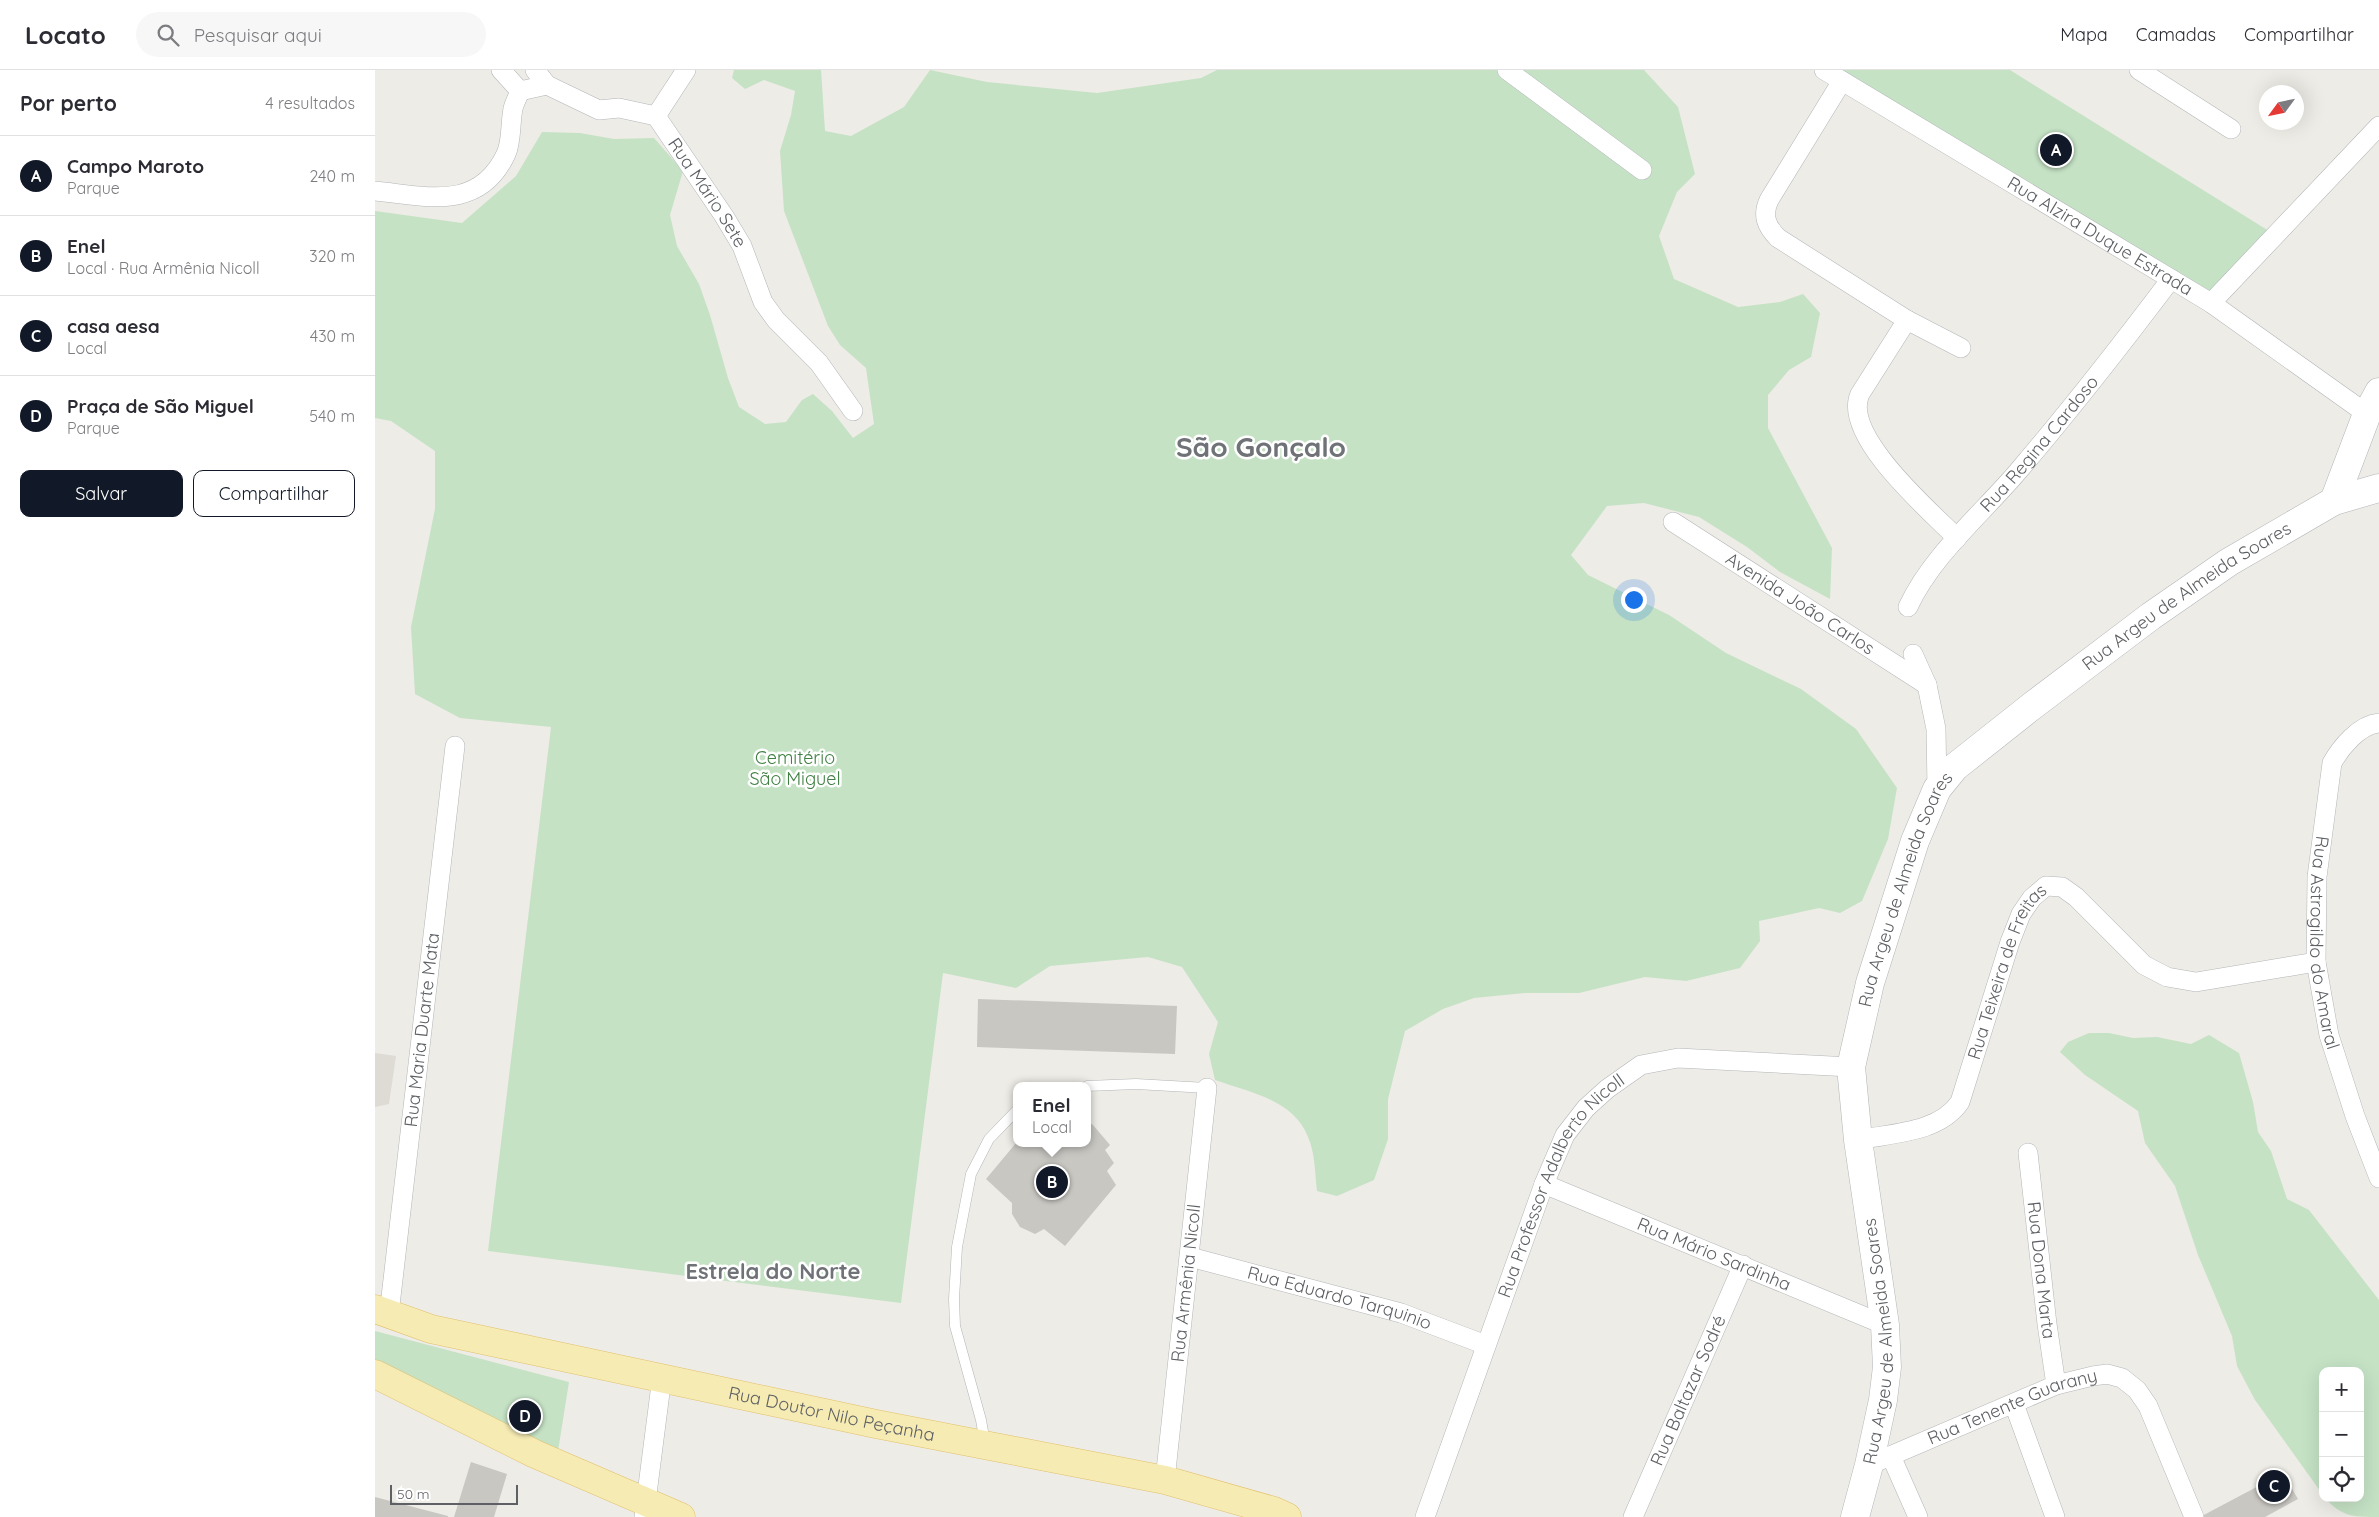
<!DOCTYPE html>
<html lang="pt">
<meta charset="utf-8">
<style>
:root{--surface:#fff;--page:#f7f7f7;--text:#2b2b33;--muted:#7c7c81;--line:#e1e1e2;--accent:#111827}
body{margin:0;font-family:Quicksand,sans-serif;background:var(--page);color:var(--text)}
.controls{position:absolute;right:15px;bottom:15px;display:grid;overflow:hidden;border-radius:10px;box-shadow:0 5px 20px #0002}
.controls button{width:45px;height:45px;display:grid;place-items:center;padding:0;border:0;border-bottom:1px solid var(--line);background:var(--surface);color:var(--text);font:25px sans-serif}
.compass{position:absolute;left:1884px;top:15px;width:45px;height:45px;border-radius:50%;background:var(--surface);box-shadow:0 5px 20px #0002;rotate:237deg}
.scale{position:absolute;left:15px;bottom:12px;width:128px;box-sizing:border-box;padding-left:5px;border:2px solid #5d6064;border-top:0;font-size:14px;line-height:18px;white-space:nowrap;color:#5d6064;-webkit-text-stroke:4px #fff;paint-order:stroke}
.you{position:absolute;left:1258px;top:529px;width:18px;height:18px;margin:-12px;border:4px solid #fff;border-radius:50%;background:#1a73e8;box-shadow:0 0 0 8px #1a73e833}
.badge{display:grid;place-items:center;width:32px;height:32px;border-radius:50%;background:var(--accent);color:#fff;font-size:16px;font-weight:700}
.pin{position:absolute;translate:-50% -50%;border:2px solid #fff;box-shadow:0 1px 5px #0006}
.popup{position:absolute;left:638px;top:1012px;width:78px;height:65px;box-sizing:border-box;display:grid;place-content:center;border-radius:10px;background:var(--surface);filter:drop-shadow(0 1px 4px #0005);font-size:16px;white-space:nowrap;color:var(--muted)}
.popup b{font-size:19px;color:var(--text)}
.popup::after{content:'';position:absolute;left:50%;top:100%;margin-left:-10px;border:10px solid transparent;border-top-color:var(--surface)}
.list{margin:0;padding:0;list-style:none}
h2{display:flex;justify-content:space-between;align-items:center;height:65px;margin:0;padding:0 20px;font-size:21px}
h2 small{font-size:16px;font-weight:400;color:var(--muted)}
.list li{display:grid;grid-template-columns:32px 1fr auto;gap:15px;align-items:center;box-sizing:border-box;height:80px;padding:0 20px;border-top:1px solid var(--line)}
.list b{display:block;font-size:19px;white-space:nowrap}
.list p{margin:0;font-size:16px;white-space:nowrap;color:var(--muted)}
.list em{font-size:16px;font-style:normal;color:var(--muted)}
.actions{display:flex;gap:10px;padding:15px 20px}
.actions a{flex:1;padding:11px 0;border:1px solid var(--accent);border-radius:10px;text-align:center;font-size:18px;color:var(--accent)}
.actions .main{background:var(--accent);color:#fff}
.icon{flex:none;width:28px;height:28px;fill:none;stroke:currentColor;stroke-width:2;stroke-linecap:round;stroke-linejoin:round}
.map{position:relative;flex:none;width:2004px;height:1447px;overflow:hidden}
header{display:flex;align-items:center;gap:30px;box-sizing:border-box;height:70px;padding:0 25px;background:var(--surface);border-bottom:1px solid var(--line)}
header strong{font-size:24px}
nav{display:flex;gap:28px;margin-inline-start:auto;font-size:18px}
.search{width:350px;height:45px;background:var(--page);display:flex;align-items:center;gap:12px;box-sizing:border-box;padding:0 18px;border-radius:28px;color:var(--muted);font-size:19px}
main{display:flex}
aside{flex:1;background:var(--surface)}
.map>svg:first-child{display:block}
.education{fill:#dedbd4}
.green{fill:#c5e2c5}
.building{fill:#c9c7c2}
.lines{fill:none;stroke-linecap:round;stroke-linejoin:round}
.lane-casing{stroke:#b3b5b9;stroke-width:11}
.street-casing{stroke:#b3b5b9;stroke-width:20}
.secondary-casing{stroke:#b2b5b9;stroke-width:29}
.primary-casing{stroke:#e1c06b;stroke-width:29}
.lane{stroke:#fff;stroke-width:10}
.street{stroke:#fff;stroke-width:19}
.secondary{stroke:#fff;stroke-width:28}
.primary{stroke:#f6ebb3;stroke-width:28}
.labels{text-anchor:middle;stroke-width:5;stroke-linejoin:round;paint-order:stroke}
.street-label{font-size:18px;fill:#5d6064;stroke:#fff}
.park-label{font-size:18px;fill:#408143;stroke:#fff}
.district-label{font-size:22px;font-weight:bold;fill:#6f7276;stroke:#fff}
.town-label{font-size:28px;font-weight:bold;fill:#6f7276;stroke:#fff}
</style>
<header>
<strong>Locato</strong>
<div class="search"><svg class="icon" aria-label="search" viewBox="0 0 24 24"><circle cx="10" cy="10" r="6"/><path d="M15 15l6 6"/></svg>Pesquisar aqui</div>
<nav><a>Mapa</a><a>Camadas</a><a>Compartilhar</a></nav>
</header>
<main>
<aside>
<h2>Por perto<small>4 resultados</small></h2>
<ul class="list">
<li><span class="badge">A</span><div><b>Campo Maroto</b><p>Parque</p></div><em>240 m</em></li>
<li><span class="badge">B</span><div><b>Enel</b><p>Local · Rua Armênia Nicoll</p></div><em>320 m</em></li>
<li><span class="badge">C</span><div><b>casa aesa</b><p>Local</p></div><em>430 m</em></li>
<li><span class="badge">D</span><div><b>Praça de São Miguel</b><p>Parque</p></div><em>540 m</em></li>
</ul>
<div class="actions"><a class="main">Salvar</a><a>Compartilhar</a></div>
</aside>
<div class="map">
<svg width="2004" height="1447" viewBox="0 0 2004 1447">
<rect width="100%" height="100%" fill="#eeece6"/>
<polygon class="education" points="0,983 21,986 14,1034 0,1037"/>
<g class="green">
<path d="M359,0h87l4,61 26,5 53,-29 26,-37 57,12 110,11 104,-15 16,-8h427l34,37 17,67 -18,18 -18,44 15,43 64,28 42,-5 23,-8 17,19 -9,44 -22,13 -21,25v33l64,120 -2,51 -50,-27 -33,-25 -48,-30 -55,-14 -37,3 -36,49 17,20 81,40 57,38 75,36 55,40 41,59 -9,51 -26,62 -22,12 -21,-5 -60,13 1,20 -20,27 -54,13 -41,-4 -66,16h-54l-51,5 -31,11 -38,22 -17,68v40l-14,41 -37,16 -20,-5c-2,-17 -2,-39 -9,-54 -14,-37 -59,-45 -93,-57l-6,-26 9,-32 -36,-55 -34,-10 -98,9 -34,22 -73,-15 -42,330 -413,-52 63,-524 -91,-9 -45,-24 -4,-67 24,-118v-58l-44,-30 -16,-3v-207l87,12 54,-47 26,-44 38,1 34,6 40,-1 29,33 -13,44 7,31 22,38 11,31 18,63 11,29 26,17 21,-2 16,-22 11,-6 19,17 21,27 21,-14 -8,-56 -26,-23 -12,-19 -44,-115 -4,-60 11,-36 4,-24 -31,-11 -19,9 -13,-11z"/>
<polygon points="1463,0 1635,0 1894,161 1836,225"/>
<path d="M1714,963h20l24,5 24,-1 34,7 18,-9 30,18 14,49 5,30 13,19 16,48 22,11 70,90v217c-26,0 -37,0 -54,-19h35v-127h-37v124l-68,-95 -18,-34 -5,-30 -34,-81 -23,-69 -30,-43 -7,-32 -53,-36 -25,-23 8,-10z"/>
<polygon points="0,1261 194,1312 183,1381 0,1293"/>
</g>
<g class="building">
<polygon points="603,929 802,936 800,984 602,977"/>
<polygon points="712,1051 718,1055 735,1075 730,1080 739,1093 732,1101 741,1115 690,1176 669,1159 660,1164 645,1157 637,1144 637,1133 611,1109 641,1073 712,1073"/>
<polygon points="96,1392 132,1404 119,1447 79,1447"/>
<polygon points="1908,1403 1923,1429 1890,1447 1825,1447"/>
<polygon points="0,1427 73,1446 73,1447 0,1447"/>
</g>
<g class="lines">
<g class="lane-casing">
<g id="lane">
<polyline points="712,1016 761,1014 832,1018"/>
<polyline points="610,1373 606,1350 580,1256 579,1229 582,1177 596,1104 614,1069 642,1040"/>
</g>
</g>
<g class="street-casing">
<g id="street">
<path id="s1" d="M126,0l19,21 27,-6 52,25 20,-2 37,8 68,100 18,30 21,56 13,18 43,43 34,48"/>
<polyline points="160,0 172,15"/>
<polyline points="1132,0 1267,100"/>
<path id="s2" d="M1449,0l387,233 156,111"/>
<polyline points="1764,0 1856,59"/>
<path d="M1467,11l-73,119c-7,15 -3,26 9,38l129,82 54,28"/>
<polyline points="281,46 311,0"/>
<path d="M0,121c51,5 104,21 131,-37 6,-13 4,-31 7,-45 1,-6 5,-12 7,-18"/>
<polyline points="1836,233 2004,56"/>
<path d="M1532,250l-47,74c-19,41 71,118 97,144"/>
<path id="s3" d="M1298,452l254,163"/>
<path id="s4" d="M1533,537c24,-52 75,-94 112,-138 52,-61 102,-125 151,-190"/>
<polyline points="1538,584 1552,615 1561,659 1562,719"/>
<path id="s5" d="M2004,653c-20,2 -38,24 -47,40l-15,114 -1,85 13,73 26,81 24,62"/>
<path id="s6" d="M1483,1070c34,-7 81,-7 102,-38l50,-160 11,-28 11,-16 14,-12 16,1 14,10 68,68 23,12 29,5 120,-20"/>
<path id="s7" d="M1653,1083l19,171 9,61"/>
<path id="s8" d="M1169,1114l341,141"/>
<path id="s9" d="M815,1187l211,56 85,32"/>
<path id="s10" d="M14,1244l66,-568"/>
<polyline points="1639,1334 1680,1447"/>
<polyline points="1516,1386 1543,1447"/>
<path id="s11" d="M1494,1395l187,-80 37,-9 14,-2 15,4 15,12 11,16 46,111"/>
<path id="s12" d="M790,1410l42,-392"/>
<polyline points="269,1447 287,1307"/>
<path id="s13" d="M1050,1447l119,-333 21,-49 21,-27 21,-19 34,-24 37,-7 173,9"/>
<path id="s14" d="M1258,1447l110,-252"/>
</g>
</g>
<g class="secondary-casing">
<g id="secondary">
<polyline points="1959,431 1992,344 2004,322"/>
<path id="s15" d="M1480,1447l14,-52 14,-65 4,-33 -2,-42 -27,-185 -7,-73 19,-84 45,-142 22,-52 18,-22 77,-61 119,-90 78,-54 105,-61 45,-13"/>
</g>
</g>
<g class="primary-casing">
<g id="primary">
<path id="s16" d="M0,1239l56,20 445,95 289,56 109,31 13,6"/>
<polyline points="0,1304 160,1384 306,1447"/>
</g>
</g>
<use href="#lane" class="lane"/>
<use href="#street" class="street"/>
<use href="#secondary" class="secondary"/>
<use href="#primary" class="primary"/>
</g>
<g class="labels">
<g class="street-label">
<text dy="6" stroke="none"><textPath href="#s1" startOffset="264">Rua Mário Sete</textPath></text>
<text dy="6" stroke="none"><textPath href="#s2" startOffset="322">Rua Alzira Duque Estrada</textPath></text>
<text dy="6" stroke="none"><textPath href="#s4" startOffset="210">Rua Regina Cardoso</textPath></text>
<text dy="6" stroke="none"><textPath href="#s15" startOffset="1064">Rua Argeu de Almeida Soares</textPath></text>
<text dy="6" stroke="none"><textPath href="#s3" startOffset="151">Avenida João Carlos</textPath></text>
<text dy="6" stroke="none"><textPath href="#s15" startOffset="642">Rua Argeu de Almeida Soares</textPath></text>
<text dy="6" stroke="none"><textPath href="#s5" startOffset="245">Rua Astrogildo do Amaral</textPath></text>
<text dy="6" stroke="none"><textPath href="#s6" startOffset="251">Rua Teixeira de Freitas</textPath></text>
<text dy="6" stroke="none"><textPath href="#s10" startOffset="286">Rua Maria Duarte Mata</textPath></text>
<text dy="6" stroke="none"><textPath href="#s13" startOffset="361">Rua Professor Adalberto Nicoll</textPath></text>
<text dy="6" stroke="none"><textPath href="#s8" startOffset="184">Rua Mário Sardinha</textPath></text>
<text dy="6" stroke="none"><textPath href="#s7" startOffset="118">Rua Dona Marta</textPath></text>
<text dy="6" stroke="none"><textPath href="#s12" startOffset="198">Rua Armênia Nicoll</textPath></text>
<text dy="6" stroke="none"><textPath href="#s9" startOffset="155">Rua Eduardo Tarquinio</textPath></text>
<text dy="6" stroke="none"><textPath href="#s15" startOffset="179">Rua Argeu de Almeida Soares</textPath></text>
<text dy="6" stroke="none"><textPath href="#s14" startOffset="138">Rua Baltazar Sodré</textPath></text>
<text dy="6" stroke="none"><textPath href="#s11" startOffset="155">Rua Tenente Guarany</textPath></text>
<text dy="6" stroke="none"><textPath href="#s16" startOffset="469">Rua Doutor Nilo Peçanha</textPath></text>
</g>
<g class="park-label">
<text x="420" y="694">Cemitério<tspan x="420" dy="21">São Miguel</tspan></text>
</g>
<g class="district-label">
<text x="398" y="1209">Estrela do Norte</text>
</g>
<g class="town-label">
<text x="886" y="387">São Gonçalo</text>
</g>
</g>
</svg>
<div class="controls">
<button>+</button>
<button>−</button>
<button><svg class="icon" aria-label="locate" viewBox="0 0 24 24"><circle cx="12" cy="12" r="6"/><path d="M12 2v4M12 18v4M2 12h4M18 12h4"/></svg></button>
</div>
<svg class="compass" viewBox="-18 -18 36 36"><path d="M0-13l5 13h-10z" fill="#e53935"/><path d="M0 13l5-13h-10z" fill="#7c7c81"/></svg>
<div class="scale">50 m</div>
<div class="you"></div>
<div class="pin badge" style="left:1681px;top:80px">A</div>
<div class="pin badge" style="left:677px;top:1112px">B</div>
<div class="popup"><b>Enel</b>Local</div>
<div class="pin badge" style="left:1899px;top:1416px">C</div>
<div class="pin badge" style="left:150px;top:1346px">D</div>
</div>
</main>
